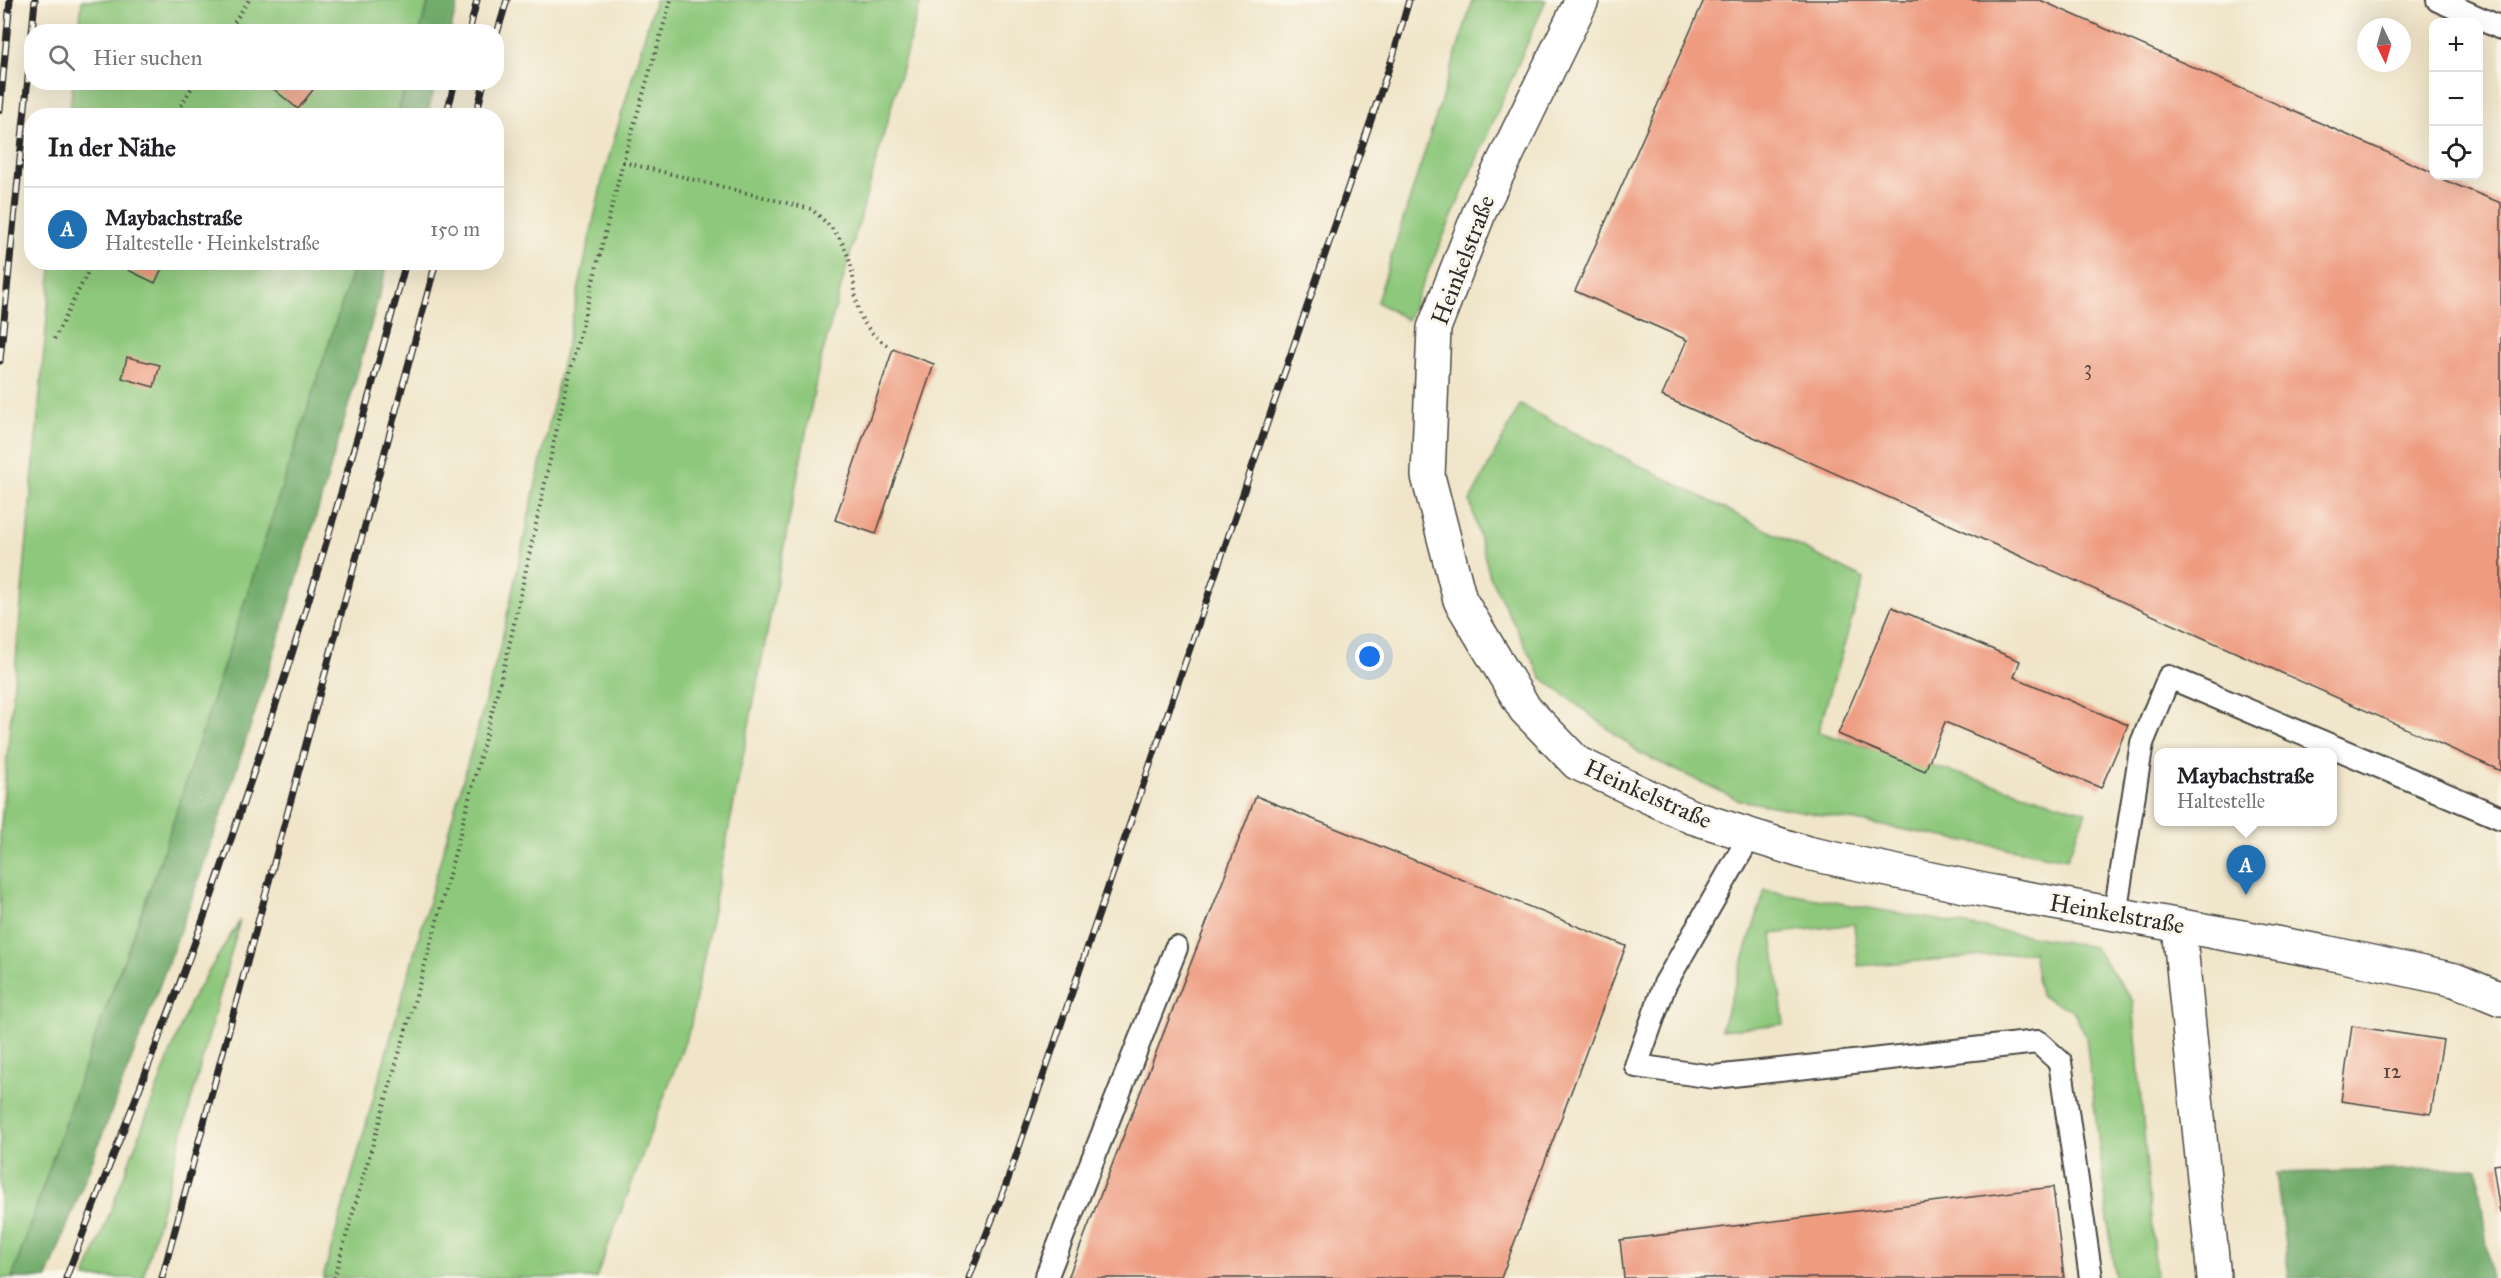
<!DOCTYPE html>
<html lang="de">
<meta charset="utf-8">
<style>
:root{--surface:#fff;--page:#f6f6f6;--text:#202124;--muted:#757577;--line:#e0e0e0;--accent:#1f6fb2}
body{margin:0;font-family:"IM FELL Great Primer",serif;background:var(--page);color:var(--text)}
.controls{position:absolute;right:18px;top:18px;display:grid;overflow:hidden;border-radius:12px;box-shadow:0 6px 24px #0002}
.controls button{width:54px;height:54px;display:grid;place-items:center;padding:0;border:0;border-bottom:2px solid var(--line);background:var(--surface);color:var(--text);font:30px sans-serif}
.compass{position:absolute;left:2357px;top:18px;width:54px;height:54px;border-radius:50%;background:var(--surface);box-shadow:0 6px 24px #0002;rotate:175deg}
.you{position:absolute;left:1370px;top:657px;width:21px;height:21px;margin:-15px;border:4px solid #fff;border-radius:50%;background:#1a73e8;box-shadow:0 0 0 9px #1a73e833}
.badge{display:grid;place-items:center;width:39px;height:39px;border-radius:50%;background:var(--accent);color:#fff;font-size:20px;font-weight:700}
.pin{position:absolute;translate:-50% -50px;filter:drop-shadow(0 2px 3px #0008)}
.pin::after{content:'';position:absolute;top:32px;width:21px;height:18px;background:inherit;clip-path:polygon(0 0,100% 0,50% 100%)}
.popup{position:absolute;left:2154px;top:748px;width:183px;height:78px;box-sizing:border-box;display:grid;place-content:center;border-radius:12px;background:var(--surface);filter:drop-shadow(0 2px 4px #0005);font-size:20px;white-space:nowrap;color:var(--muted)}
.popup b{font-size:22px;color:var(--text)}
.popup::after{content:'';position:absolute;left:50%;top:100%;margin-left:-12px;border:12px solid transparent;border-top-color:var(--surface)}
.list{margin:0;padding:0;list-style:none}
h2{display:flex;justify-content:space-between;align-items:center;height:78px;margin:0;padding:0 24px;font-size:26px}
h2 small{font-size:20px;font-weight:400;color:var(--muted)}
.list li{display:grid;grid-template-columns:39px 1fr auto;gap:18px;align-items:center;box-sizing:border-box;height:84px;padding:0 24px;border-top:2px solid var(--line)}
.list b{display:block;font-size:22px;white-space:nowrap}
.list p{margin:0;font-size:20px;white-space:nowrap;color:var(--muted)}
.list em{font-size:20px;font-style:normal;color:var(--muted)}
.icon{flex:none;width:33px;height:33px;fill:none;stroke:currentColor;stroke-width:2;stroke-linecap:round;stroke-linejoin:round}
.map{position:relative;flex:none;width:2501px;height:1278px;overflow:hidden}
.search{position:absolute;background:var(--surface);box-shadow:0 6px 24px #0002;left:24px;top:24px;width:480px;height:66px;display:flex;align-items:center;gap:15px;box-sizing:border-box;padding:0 21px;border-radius:24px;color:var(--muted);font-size:22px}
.panel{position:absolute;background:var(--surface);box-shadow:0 6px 24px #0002;left:24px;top:108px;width:480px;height:162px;border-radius:24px}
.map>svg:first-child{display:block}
.green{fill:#8ec87c;stroke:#5c7a54;stroke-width:1.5}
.forest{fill:#72ac6c;stroke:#4e6c4c;stroke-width:1.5}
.building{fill:#ee9b80}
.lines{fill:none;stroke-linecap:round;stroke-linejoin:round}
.service-casing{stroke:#494743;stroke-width:26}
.minor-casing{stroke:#494743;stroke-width:36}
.path{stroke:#494743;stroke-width:4;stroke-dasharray:1.5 4.5;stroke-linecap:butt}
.service{stroke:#fff;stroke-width:22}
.minor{stroke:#fff;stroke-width:33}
.rail-casing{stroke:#2b2b2b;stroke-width:7}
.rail{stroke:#fbf7ec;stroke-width:4.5;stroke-dasharray:14;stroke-linecap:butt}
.labels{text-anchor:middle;stroke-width:6;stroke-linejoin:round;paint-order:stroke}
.number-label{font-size:21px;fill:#5c4740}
.street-label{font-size:24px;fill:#2b2b2b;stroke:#fbf7ec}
</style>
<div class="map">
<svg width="2501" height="1278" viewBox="0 0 2501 1278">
<rect width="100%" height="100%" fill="#fbf7ec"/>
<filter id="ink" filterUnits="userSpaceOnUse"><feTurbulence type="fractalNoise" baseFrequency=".0167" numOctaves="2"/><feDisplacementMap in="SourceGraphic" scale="12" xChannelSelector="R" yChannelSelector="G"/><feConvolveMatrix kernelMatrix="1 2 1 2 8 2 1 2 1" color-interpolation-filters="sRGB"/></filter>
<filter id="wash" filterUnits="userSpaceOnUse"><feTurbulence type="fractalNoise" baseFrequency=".008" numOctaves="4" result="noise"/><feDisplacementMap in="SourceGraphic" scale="24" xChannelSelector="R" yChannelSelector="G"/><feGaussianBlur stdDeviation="1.35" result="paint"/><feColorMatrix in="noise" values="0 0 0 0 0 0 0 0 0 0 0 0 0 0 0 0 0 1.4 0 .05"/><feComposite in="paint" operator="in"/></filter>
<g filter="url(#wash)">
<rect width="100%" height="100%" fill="#f0e5c9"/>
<g class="green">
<polygon points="82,0 429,0 420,31 79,31"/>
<polygon points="655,0 921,0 819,366 690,1028 596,1278 323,1278 500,648 603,177"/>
<polygon points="1473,0 1546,0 1407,320 1377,302"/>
<polygon points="73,83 406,83 397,115 69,116"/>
<polygon points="52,263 355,263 159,865 78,1084 12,1278 0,1278 0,836"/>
<polygon points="1520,405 1864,579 1818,732 2086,812 2067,859 1739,800 1640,753 1541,677 1490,577 1470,501"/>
<polygon points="1765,890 2094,947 2133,1001 2156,1278 2115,1278 2086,1037 2073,1010 2040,996 2033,952 1858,966 1854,924 1772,934 1784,1024 1721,1030"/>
<polygon points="240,920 143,1278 85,1278 190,1002"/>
</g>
<g class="forest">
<polygon points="429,0 459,0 450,31 420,31"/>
<polygon points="406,83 436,83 427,115 397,115"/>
<path d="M355,263h33c-56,206 -117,411 -188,612 -48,136 -102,269 -153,403h-35l66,-194 81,-219z"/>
<polygon points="2477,1168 2491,1278 2289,1278 2276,1173"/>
</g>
<g id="blocks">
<g class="building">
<polygon points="1704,0 2040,0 2434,173 2434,176 2501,203 2501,771 1662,396 1687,340 1575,291"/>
<polygon points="265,82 319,82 298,109"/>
<polygon points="132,262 165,262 155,283 128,270"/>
<polygon points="893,349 934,364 876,534 835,520"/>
<polygon points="127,357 160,365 154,387 122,378"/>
<polygon points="1892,607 2020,661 2014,677 2128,725 2101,788 1945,722 1925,771 1838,734"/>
<polygon points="1256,796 1626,946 1501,1278 1068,1278"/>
<polygon points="2352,1026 2443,1040 2431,1114 2341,1101"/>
<polygon points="2501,1164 2501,1213 2500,1213 2493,1165"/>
<polygon points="2053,1187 2064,1278 1624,1278 1620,1240"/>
</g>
</g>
</g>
<g filter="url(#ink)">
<use href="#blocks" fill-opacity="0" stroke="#494743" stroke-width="1.5"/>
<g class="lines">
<g class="service-casing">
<g id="service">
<polyline points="2438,0 2501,28"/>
<polyline points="1750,836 1665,984 1636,1066 1714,1077 2038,1042 2060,1062 2091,1278"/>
<polyline points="2115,914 2142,743 2169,677 2501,818"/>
<polyline points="1046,1278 1176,948"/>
</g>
</g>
<g class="minor-casing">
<g id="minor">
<polyline points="1582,0 1481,208 1434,328 1428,476 1460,600 1525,709 1577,763 1692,817 1807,853 1993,892 2325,952 2455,980 2501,999"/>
<polyline points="2179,926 2214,1278"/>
</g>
</g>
<g class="path">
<polyline points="228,32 249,0"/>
<polyline points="175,116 195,82"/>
<path d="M623,162l188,47c16,14 30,26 37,47 13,41 -1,62 40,90"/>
<polyline points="54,339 93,262"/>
<polyline points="334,1278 432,940 508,651 563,401 623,162 671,0"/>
</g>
<use href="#service" class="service"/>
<use href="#minor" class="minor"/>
<g class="rail-casing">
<g id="rail">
<polyline points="32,32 35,0"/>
<polyline points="469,32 477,0"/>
<polyline points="496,37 507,0"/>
<polyline points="0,110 10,0"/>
<polyline points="446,116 455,82"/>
<polyline points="476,116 484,82"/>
<polyline points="0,361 32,37"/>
<path d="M66,1278c50,-132 105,-264 151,-398 71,-204 133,-409 189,-618"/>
<polyline points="162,1278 436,262"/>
<polyline points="969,1278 1007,1182 1393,56 1409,0"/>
</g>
</g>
<use href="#rail" class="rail"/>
</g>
</g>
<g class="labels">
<g class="number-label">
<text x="2088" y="375">3</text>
<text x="2392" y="1078">12</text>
</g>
<g class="street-label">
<text transform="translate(1463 260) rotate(-69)" y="8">Heinkelstraße</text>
<text transform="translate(1648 794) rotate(24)" y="8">Heinkelstraße</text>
<text transform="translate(2117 914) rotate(10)" y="8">Heinkelstraße</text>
</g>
</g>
</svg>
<div class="controls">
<button>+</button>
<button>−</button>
<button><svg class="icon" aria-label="locate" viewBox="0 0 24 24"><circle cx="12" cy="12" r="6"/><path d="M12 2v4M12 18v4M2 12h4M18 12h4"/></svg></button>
</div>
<svg class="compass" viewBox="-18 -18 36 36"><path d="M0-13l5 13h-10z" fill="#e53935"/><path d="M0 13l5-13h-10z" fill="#757577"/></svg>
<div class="you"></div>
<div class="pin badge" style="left:2246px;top:895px">A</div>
<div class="popup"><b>Maybachstraße</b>Haltestelle</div>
<div class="search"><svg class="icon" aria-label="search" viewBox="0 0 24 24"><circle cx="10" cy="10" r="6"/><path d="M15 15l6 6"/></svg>Hier suchen</div>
<section class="panel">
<h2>In der Nähe<small></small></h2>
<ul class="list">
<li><span class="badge">A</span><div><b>Maybachstraße</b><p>Haltestelle · Heinkelstraße</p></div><em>150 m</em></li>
</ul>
</section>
</div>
